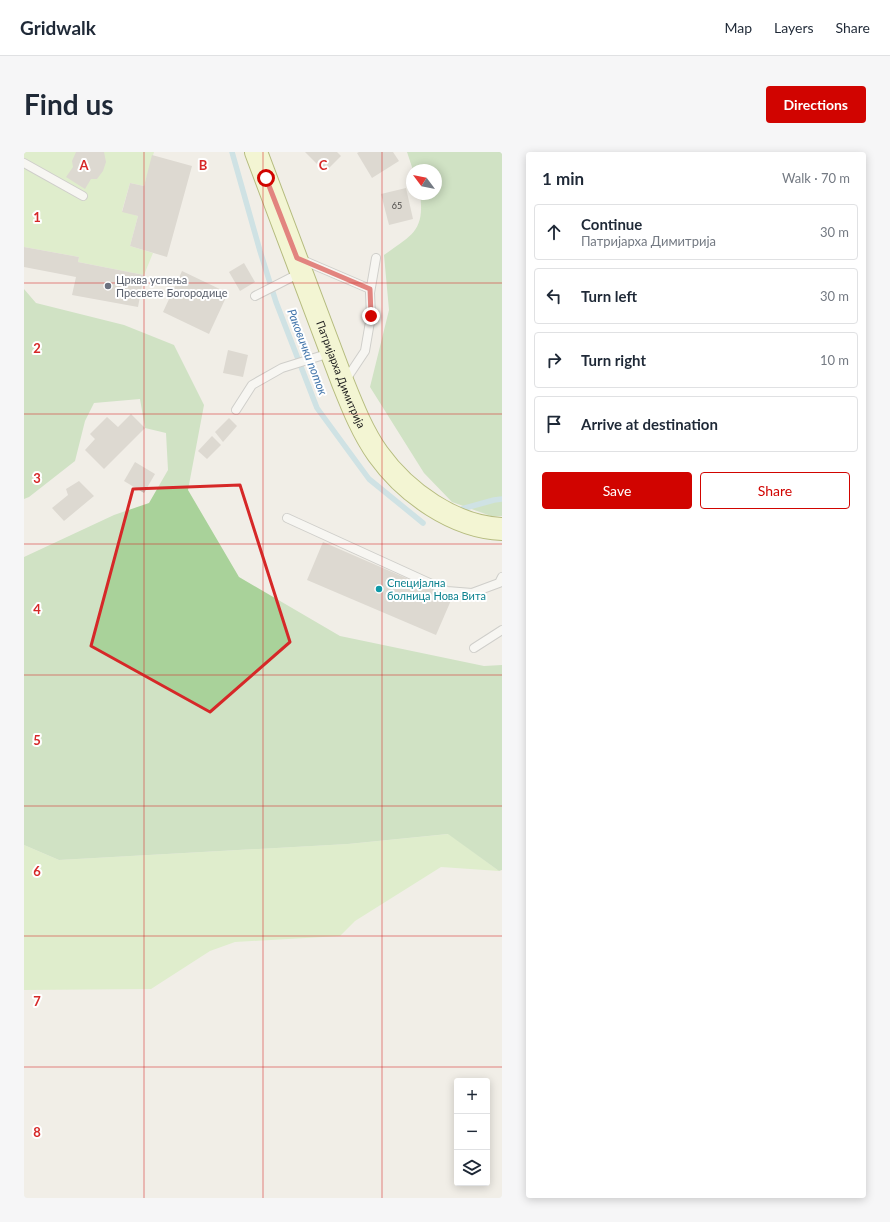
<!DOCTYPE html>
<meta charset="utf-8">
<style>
:root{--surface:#fff;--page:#f6f6f7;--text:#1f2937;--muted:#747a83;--line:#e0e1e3;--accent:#d10400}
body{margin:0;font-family:Lato,sans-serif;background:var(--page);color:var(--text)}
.controls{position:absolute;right:12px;bottom:12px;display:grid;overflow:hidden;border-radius:4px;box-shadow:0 2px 10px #0003}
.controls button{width:36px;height:36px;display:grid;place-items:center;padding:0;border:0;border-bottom:1px solid var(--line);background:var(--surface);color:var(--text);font:20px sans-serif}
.compass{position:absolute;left:382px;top:12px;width:36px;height:36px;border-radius:50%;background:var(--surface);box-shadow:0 2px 10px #0003;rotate:302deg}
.stop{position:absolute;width:12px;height:12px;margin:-9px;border:3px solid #d10400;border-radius:50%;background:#fff}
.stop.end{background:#d10400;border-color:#fff;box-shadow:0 1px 4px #0008}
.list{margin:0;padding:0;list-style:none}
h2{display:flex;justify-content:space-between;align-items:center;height:52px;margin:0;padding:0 16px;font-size:17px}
h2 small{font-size:13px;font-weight:400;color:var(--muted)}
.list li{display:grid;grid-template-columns:26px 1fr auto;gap:12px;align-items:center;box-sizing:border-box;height:56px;margin:0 8px 8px;padding:0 8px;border:1px solid var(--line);border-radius:4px}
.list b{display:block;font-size:15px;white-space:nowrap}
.list p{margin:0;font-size:13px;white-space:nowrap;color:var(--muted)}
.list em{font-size:13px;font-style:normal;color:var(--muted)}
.actions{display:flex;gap:8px;padding:12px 16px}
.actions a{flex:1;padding:9px 0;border:1px solid var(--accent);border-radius:4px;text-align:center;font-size:14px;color:var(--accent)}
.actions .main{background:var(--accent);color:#fff}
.icon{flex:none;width:22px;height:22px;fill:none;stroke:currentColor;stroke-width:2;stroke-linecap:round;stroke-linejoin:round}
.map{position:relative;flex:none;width:478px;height:1046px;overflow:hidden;border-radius:4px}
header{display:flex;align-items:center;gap:24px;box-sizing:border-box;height:56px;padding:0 20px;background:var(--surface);border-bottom:1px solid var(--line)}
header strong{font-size:19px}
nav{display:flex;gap:22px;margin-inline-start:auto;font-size:14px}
.intro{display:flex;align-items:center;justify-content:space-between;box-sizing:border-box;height:96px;padding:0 24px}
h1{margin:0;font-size:28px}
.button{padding:10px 18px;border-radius:4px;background:var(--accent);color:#fff;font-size:14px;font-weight:700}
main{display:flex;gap:24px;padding:0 24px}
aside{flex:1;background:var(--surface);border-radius:4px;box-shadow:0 2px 10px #0003}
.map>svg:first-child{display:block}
.grass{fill:#caecab}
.forest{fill:#a9d29a}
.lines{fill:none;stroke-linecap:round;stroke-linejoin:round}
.stream{stroke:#a6d2e0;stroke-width:5.5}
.building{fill:#c6beb6}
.service-casing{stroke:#a7a7a7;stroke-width:10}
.secondary-casing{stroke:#6e7e01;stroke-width:24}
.service{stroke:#fff;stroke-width:8}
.secondary{stroke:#f7fcba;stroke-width:22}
.route{stroke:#d10400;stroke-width:5}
.marked{fill:none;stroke:#d62828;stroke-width:3;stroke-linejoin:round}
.grid{fill:none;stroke:#d62828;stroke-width:1;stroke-opacity:0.55}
.worship-dot{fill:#6b7280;stroke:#fff;stroke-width:1.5}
.culture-dot{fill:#0f9aa8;stroke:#fff;stroke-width:1.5}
.labels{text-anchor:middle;stroke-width:4;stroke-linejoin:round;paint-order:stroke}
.number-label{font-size:9px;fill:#4a4846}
.worship-label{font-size:11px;fill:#5b616d;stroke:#fff;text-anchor:start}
.street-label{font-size:11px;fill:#202020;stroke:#fff}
.culture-label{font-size:11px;fill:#0d838f;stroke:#fff;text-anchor:start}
.water-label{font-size:12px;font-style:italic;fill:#4577ac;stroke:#fff}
.grid-label{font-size:13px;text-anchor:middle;font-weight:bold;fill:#d62828;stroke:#fff;stroke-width:4;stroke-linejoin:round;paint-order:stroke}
</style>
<header>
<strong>Gridwalk</strong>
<nav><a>Map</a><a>Layers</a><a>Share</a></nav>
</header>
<div class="intro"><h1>Find us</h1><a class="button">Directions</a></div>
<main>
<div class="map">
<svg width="478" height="1046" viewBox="0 0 478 1046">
<rect width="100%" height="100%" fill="#f1eee7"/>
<g class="grass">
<polygon points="0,0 130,0 120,34 106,31 98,59 114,64 106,94 129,101 120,123 54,110 55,105 0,95"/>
<polygon points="425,682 475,719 417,715 331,769 316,784 211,790 186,799 127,837 0,838 0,693 35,708 324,692"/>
</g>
<g class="forest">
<path d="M383,0h95v364h-11l-39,-14 -28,-29 -54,-86 19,-77 -5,-55c28,-20 41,-24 36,-61h16v-24h-23z"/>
<polygon points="0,137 12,151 100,173 150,193 180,253 164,338 215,425 316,484 460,514 478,513 478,718 475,719 424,682 324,692 35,708 0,693 0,405 90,363 125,351 144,318 142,281 121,276 116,247 70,251 61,269 51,309 5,345 0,347"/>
</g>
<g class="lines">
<g class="stream">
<polyline points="208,0 236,99 252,150 293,256 345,327 399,371"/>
<polyline points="434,358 470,348 478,347"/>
</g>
</g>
<g class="building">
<polygon points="52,0 80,0 82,10 79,19 73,27 67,27 61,37 42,25 49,15 48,9"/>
<polygon points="281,0 313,0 317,4 301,20"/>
<polygon points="335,0 369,0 375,9 348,26 333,1"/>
<polygon points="128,3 168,14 143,105 106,94 114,64 98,60 106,31 120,34"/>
<polygon points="382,36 389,67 365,73 357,42"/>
<polygon points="0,95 55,105 54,110 120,123 114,155 48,143 52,125 0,115"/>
<polygon points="220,111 231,130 216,139 205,120"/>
<polygon points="158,119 204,141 185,182 139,160"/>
<polygon points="204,198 224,203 219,225 199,221"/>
<polygon points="107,262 121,276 80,317 61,298 71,287 66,282 83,265 94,275"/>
<polygon points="205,266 213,274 199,290 191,280"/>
<polygon points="188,284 197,293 183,307 174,299"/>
<polygon points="111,310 131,322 120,341 100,329"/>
<polygon points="55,329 70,344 40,369 28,356 44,343 42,337"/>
<polygon points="299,390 428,446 412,483 283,428"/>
</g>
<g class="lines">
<g class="service-casing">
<g id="service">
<polyline points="0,11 59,44"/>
<polyline points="276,107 346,137"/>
<polyline points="231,144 276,121"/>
<polyline points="321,229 341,199 347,164 346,141 352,106"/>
<polyline points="212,258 228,233 258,216 306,201"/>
<polyline points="263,366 423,439 448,441 475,431 478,425"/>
<polyline points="450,496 478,478"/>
</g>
</g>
<g class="secondary-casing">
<g id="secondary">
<path id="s1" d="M232,0l87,231c10,25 20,50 35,71 28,39 76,73 124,75"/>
</g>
</g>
<use href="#service" class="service"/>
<use href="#secondary" class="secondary"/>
</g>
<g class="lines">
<polyline class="route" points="242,26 273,106 346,137 347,164"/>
</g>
<path d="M0 0H478V1046H0ZM216,333l50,157 -80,70 -119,-66 42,-157z" fill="#f1eee7" fill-opacity=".55" fill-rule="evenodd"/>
<path class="marked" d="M216,333l50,157 -80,70 -119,-66 42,-157z"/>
<path class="grid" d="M120,0v1046M239,0v1046M358,0v1046M0,131h478M0,262h478M0,392h478M0,523h478M0,654h478M0,784h478M0,915h478"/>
<circle class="worship-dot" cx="84" cy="134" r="4"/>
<circle class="culture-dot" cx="355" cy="437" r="4"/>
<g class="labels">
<g class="number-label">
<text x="373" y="57">65</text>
</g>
<g class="worship-label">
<text x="92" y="132">Црква успења<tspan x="92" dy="13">Пресвете Богородице</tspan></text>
</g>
<g class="street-label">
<text dy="4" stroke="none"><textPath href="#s1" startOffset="238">Патријарха Димитрија</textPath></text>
</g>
<g class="culture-label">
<text x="363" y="435">Специјална<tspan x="363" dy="13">болница Нова Вита</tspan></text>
</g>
<g class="water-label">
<text transform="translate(283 200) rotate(69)" y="4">Раковички поток</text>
</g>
</g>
<g class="grid-label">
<text x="60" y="18">A</text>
<text x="179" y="18">B</text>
<text x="299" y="18">C</text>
<text x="13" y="70">1</text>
<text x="13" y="201">2</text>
<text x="13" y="331">3</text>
<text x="13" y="462">4</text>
<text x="13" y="593">5</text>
<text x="13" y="724">6</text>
<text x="13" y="854">7</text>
<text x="13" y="985">8</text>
</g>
</svg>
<div class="controls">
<button>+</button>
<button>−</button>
<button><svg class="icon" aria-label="layers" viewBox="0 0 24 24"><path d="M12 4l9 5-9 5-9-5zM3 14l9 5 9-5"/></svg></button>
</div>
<svg class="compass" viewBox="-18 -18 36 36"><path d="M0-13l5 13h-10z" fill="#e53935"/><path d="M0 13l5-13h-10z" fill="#747a83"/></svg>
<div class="stop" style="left:242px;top:26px"></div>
<div class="stop end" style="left:347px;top:164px"></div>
</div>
<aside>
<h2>1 min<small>Walk · 70 m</small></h2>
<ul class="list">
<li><svg class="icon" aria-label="ahead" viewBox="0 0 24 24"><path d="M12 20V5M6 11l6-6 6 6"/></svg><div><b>Continue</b><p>Патријарха Димитрија</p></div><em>30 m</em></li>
<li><svg class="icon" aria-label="left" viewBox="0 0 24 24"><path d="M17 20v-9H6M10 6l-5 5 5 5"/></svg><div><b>Turn left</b></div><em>30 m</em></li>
<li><svg class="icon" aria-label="right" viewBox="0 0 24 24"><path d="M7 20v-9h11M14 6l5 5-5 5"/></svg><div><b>Turn right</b></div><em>10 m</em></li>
<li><svg class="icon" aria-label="arrive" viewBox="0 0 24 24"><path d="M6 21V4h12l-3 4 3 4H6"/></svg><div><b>Arrive at destination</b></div></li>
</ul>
<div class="actions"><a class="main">Save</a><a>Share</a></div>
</aside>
</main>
